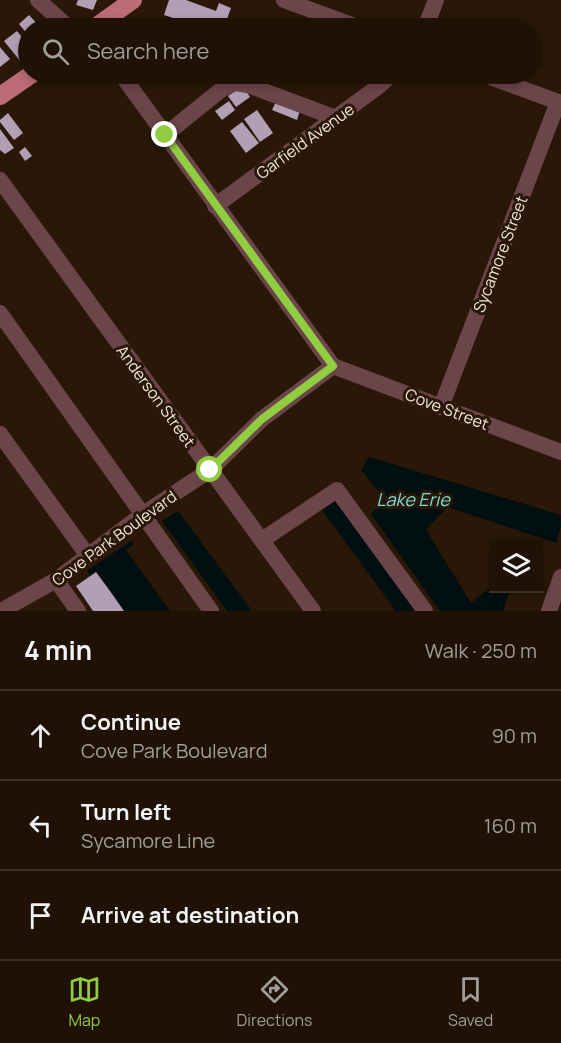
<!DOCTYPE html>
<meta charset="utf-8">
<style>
:root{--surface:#1f1205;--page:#2c2013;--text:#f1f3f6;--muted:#a19e9a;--line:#3c3227;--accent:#91cd40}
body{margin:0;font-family:Manrope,sans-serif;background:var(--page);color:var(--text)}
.controls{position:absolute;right:18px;bottom:18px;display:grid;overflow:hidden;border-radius:0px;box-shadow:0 3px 9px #0003}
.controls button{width:54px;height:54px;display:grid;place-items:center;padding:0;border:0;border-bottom:2px solid var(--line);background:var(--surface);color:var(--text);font:30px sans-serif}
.stop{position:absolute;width:18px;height:18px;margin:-14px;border:4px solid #91cd40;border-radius:50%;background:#fff}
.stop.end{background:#91cd40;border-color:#fff;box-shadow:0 2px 6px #0008}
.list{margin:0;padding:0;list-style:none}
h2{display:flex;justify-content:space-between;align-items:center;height:78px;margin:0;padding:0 24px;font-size:26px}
h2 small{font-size:20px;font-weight:400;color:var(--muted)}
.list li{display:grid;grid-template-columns:39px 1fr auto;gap:18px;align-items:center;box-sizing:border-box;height:90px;padding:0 24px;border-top:2px solid var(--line)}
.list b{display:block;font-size:22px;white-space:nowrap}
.list p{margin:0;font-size:20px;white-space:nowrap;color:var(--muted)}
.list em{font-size:20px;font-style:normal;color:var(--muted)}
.icon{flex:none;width:33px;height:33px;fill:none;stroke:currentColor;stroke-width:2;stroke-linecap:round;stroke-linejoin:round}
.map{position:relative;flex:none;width:561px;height:611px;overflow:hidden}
.search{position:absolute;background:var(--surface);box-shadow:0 3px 9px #0003;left:18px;right:18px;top:18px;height:66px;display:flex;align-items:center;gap:15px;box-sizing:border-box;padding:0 21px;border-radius:33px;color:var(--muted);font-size:22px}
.sheet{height:348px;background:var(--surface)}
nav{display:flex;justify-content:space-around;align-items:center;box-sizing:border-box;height:84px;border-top:2px solid var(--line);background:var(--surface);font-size:16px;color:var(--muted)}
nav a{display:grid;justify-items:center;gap:3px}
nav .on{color:var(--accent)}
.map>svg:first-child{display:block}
.water{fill:#010f10}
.building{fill:#b29fb6}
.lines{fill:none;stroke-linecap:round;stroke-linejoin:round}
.minor{stroke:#6c454a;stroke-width:16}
.major{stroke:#bc6b77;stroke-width:18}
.route{stroke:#91cd40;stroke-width:8}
.labels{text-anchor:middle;stroke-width:6;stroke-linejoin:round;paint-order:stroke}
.street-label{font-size:16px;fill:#f1e5da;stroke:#291807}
.water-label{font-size:18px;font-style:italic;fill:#78d9da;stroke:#291807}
</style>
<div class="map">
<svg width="561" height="611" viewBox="0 0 561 611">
<rect width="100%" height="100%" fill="#291807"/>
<g class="water">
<polygon points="369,457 561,515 561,526 556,543 447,507 426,530 471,603 493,586 494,588 510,589 503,611 440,611 371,514 385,499 361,470"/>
<polygon points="335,500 418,611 396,611 321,509"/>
<polygon points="178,511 252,611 227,611 162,521"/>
<polygon points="131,541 134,544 126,550 170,611 124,611 96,572 91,576 87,571"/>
</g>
<g class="building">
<polygon points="78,0 97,0 93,10 76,5"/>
<polygon points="169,0 186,0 216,11 219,3 231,8 227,19 231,21 228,28 204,28 164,15"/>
<polygon points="29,15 41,28 28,28 28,35 19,24"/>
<polygon points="17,31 28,45 28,56 21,62 4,41"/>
<polygon points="0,47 10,59 0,67"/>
<polygon points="333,74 349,74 343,84 332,76"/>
<polygon points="243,86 250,97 236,107 228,96"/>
<polygon points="278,97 301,107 297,120 272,110"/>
<polygon points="229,101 235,110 222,120 215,111"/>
<polygon points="257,110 273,133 260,142 244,119"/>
<polygon points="8,113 23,133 14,140 0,122 0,120"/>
<polygon points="242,122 259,143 246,153 230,131"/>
<polygon points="0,129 14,148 5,154 0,150"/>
<polygon points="25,147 32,156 25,161 19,152"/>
<polygon points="96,572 110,591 124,611 93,611 76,586"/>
</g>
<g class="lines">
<g class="minor">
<polyline points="38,0 69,28"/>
<polyline points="284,0 360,28"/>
<polyline points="425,28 436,0"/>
<polyline points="121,74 333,366"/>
<polyline points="482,74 561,103"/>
<polyline points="165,135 222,89 235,83 248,85 336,118"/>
<polyline points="0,180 313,611"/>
<polyline points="215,206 379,86 392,74"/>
<polyline points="0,313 211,611"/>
<polyline points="333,366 561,452"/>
<polyline points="441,407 558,102"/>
<polyline points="0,434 88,556"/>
<polyline points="262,540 337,490 425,611"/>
<polyline points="56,580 78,611"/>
<polyline points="1,611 56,580 142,515 210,470 262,419 333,366"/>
<polyline points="549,611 561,577"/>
</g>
<g class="major">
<polyline points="94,28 133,0"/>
<polyline points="0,96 32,74"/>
</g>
</g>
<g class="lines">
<polyline class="route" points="165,135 333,366 262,419 210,470"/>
</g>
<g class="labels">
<g class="street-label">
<text transform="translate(305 141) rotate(-36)" y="6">Garfield Avenue</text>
<text transform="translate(500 254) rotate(-69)" y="6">Sycamore Street</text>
<text transform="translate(156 396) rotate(54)" y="6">Anderson Street</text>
<text transform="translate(447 409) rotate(21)" y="6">Cove Street</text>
<text transform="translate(114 538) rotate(-36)" y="6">Cove Park Boulevard</text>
</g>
<g class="water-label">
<text x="413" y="506">Lake Erie</text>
</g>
</g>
</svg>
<div class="controls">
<button><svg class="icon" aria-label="layers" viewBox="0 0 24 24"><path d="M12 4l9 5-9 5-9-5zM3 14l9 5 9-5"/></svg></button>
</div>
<div class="stop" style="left:210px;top:470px"></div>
<div class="stop end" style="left:165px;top:135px"></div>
<div class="search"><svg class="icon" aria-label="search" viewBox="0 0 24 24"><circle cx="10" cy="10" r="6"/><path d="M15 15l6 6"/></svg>Search here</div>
</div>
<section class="sheet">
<h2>4 min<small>Walk · 250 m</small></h2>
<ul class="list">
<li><svg class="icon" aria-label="ahead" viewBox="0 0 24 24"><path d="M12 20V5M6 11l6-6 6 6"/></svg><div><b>Continue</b><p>Cove Park Boulevard</p></div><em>90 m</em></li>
<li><svg class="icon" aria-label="left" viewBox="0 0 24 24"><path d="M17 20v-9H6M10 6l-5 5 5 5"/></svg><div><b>Turn left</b><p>Sycamore Line</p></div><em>160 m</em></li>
<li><svg class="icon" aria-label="arrive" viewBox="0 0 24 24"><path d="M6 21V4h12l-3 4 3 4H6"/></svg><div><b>Arrive at destination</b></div></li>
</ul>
</section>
<nav>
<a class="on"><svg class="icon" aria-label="map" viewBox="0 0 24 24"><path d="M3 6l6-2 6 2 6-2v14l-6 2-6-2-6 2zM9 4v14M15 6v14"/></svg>Map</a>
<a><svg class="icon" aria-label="directions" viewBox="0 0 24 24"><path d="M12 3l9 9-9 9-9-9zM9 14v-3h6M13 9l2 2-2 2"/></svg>Directions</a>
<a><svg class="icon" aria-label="saved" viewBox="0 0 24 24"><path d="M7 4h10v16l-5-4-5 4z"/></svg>Saved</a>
</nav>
